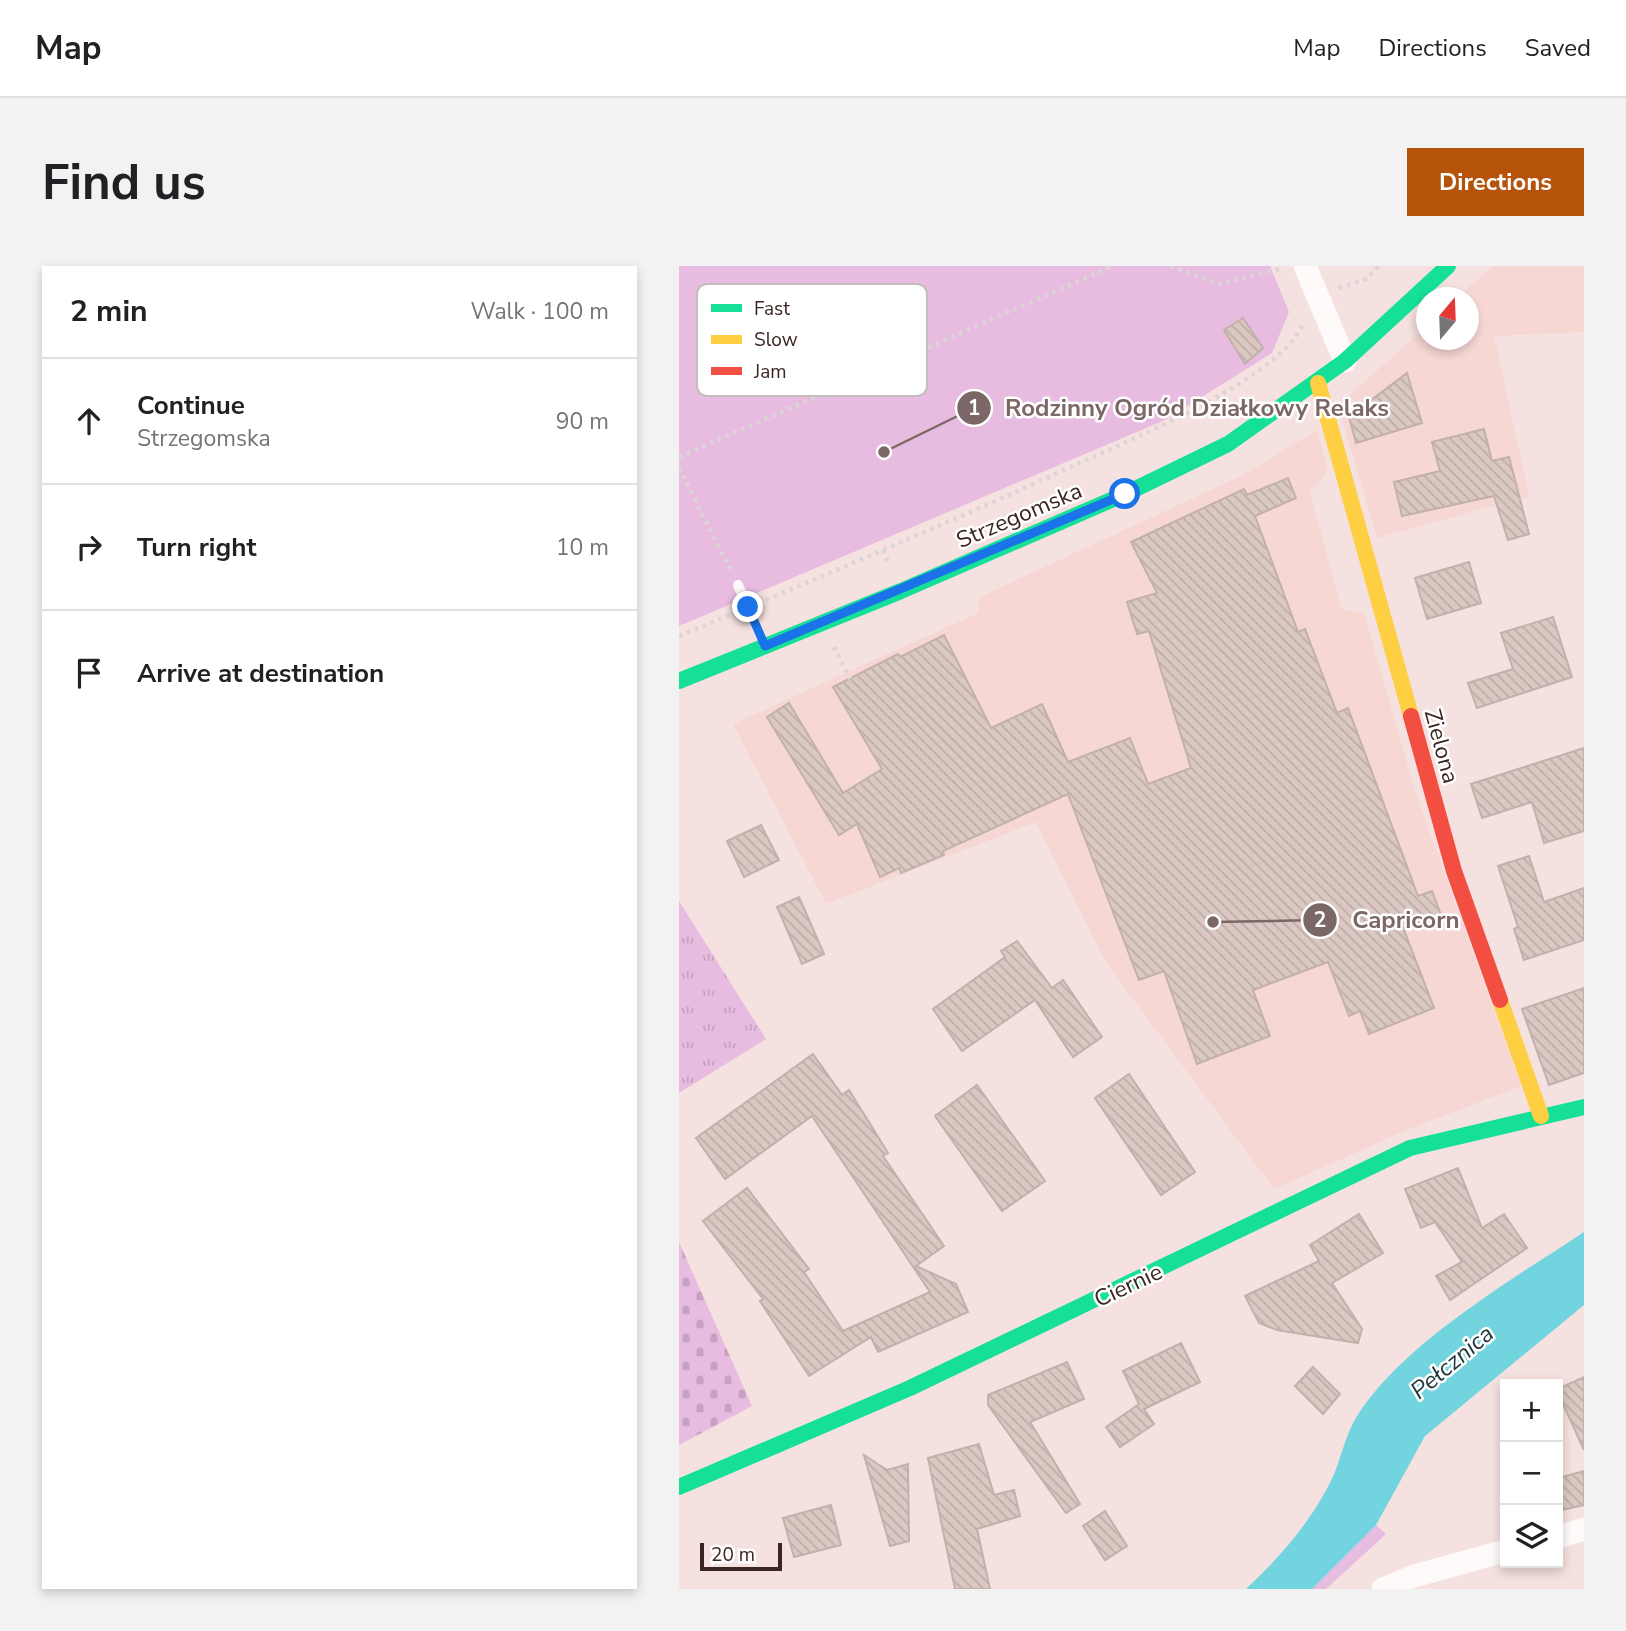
<!DOCTYPE html>
<meta charset="utf-8">
<style>
:root{--surface:#fff;--page:#f2f2f2;--text:#202124;--muted:#757577;--line:#e0e0e0;--accent:#b45309}
body{margin:0;font-family:"Nunito Sans",sans-serif;background:var(--page);color:var(--text)}
.controls{position:absolute;right:21px;bottom:21px;display:grid;overflow:hidden;border-radius:0px;box-shadow:0 4px 10px #0003}
.controls button{width:63px;height:63px;display:grid;place-items:center;padding:0;border:0;border-bottom:2px solid var(--line);background:var(--surface);color:var(--text);font:35px sans-serif}
.compass{position:absolute;left:737px;top:21px;width:63px;height:63px;border-radius:50%;background:var(--surface);box-shadow:0 4px 10px #0003;rotate:19deg}
.scale{position:absolute;left:21px;bottom:18px;width:82px;box-sizing:border-box;padding-left:7px;border:4px solid #3a2523;border-top:0;font-size:19px;line-height:24px;white-space:nowrap;color:#3a2523;-webkit-text-stroke:5px #fff;paint-order:stroke}
.stop{position:absolute;width:21px;height:21px;margin:-16px;border:5px solid #1a73e8;border-radius:50%;background:#fff}
.stop.end{background:#1a73e8;border-color:#fff;box-shadow:0 2px 7px #0008}
.list{margin:0;padding:0;list-style:none}
h2{display:flex;justify-content:space-between;align-items:center;height:91px;margin:0;padding:0 28px;font-size:30px}
h2 small{font-size:23px;font-weight:400;color:var(--muted)}
.list li{display:grid;grid-template-columns:46px 1fr auto;gap:21px;align-items:center;box-sizing:border-box;height:126px;padding:0 28px;border-top:2px solid var(--line)}
.list b{display:block;font-size:26px;white-space:nowrap}
.list p{margin:0;font-size:23px;white-space:nowrap;color:var(--muted)}
.list em{font-size:23px;font-style:normal;color:var(--muted)}
.icon{flex:none;width:38px;height:38px;fill:none;stroke:currentColor;stroke-width:2;stroke-linecap:round;stroke-linejoin:round}
.map{position:relative;flex:none;width:905px;height:1323px;overflow:hidden;border-radius:0px}
header{display:flex;align-items:center;gap:42px;box-sizing:border-box;height:98px;padding:0 35px;background:var(--surface);border-bottom:2px solid var(--line)}
header strong{font-size:33px}
nav{display:flex;gap:38px;margin-inline-start:auto;font-size:24px}
.intro{display:flex;align-items:center;justify-content:space-between;box-sizing:border-box;height:168px;padding:0 42px}
h1{margin:0;font-size:49px}
.button{padding:18px 32px;border-radius:0px;background:var(--accent);color:#fff;font-size:24px;font-weight:700}
main{display:flex;gap:42px;padding:0 42px}
aside{flex:1;background:var(--surface);border-radius:0px;box-shadow:0 4px 10px #0003}
.map>svg:first-child{display:block}
.built{fill:#f6d7d4}
.grass{fill:url(#grass-tufts)}
.cemetery{fill:url(#cemetery-stones)}
.garden{fill:#e7bce0}
.water{fill:#71d4de}
.building{fill:url(#building-back-hatch);stroke:#c2b0ab;stroke-width:2}
.lines{fill:none;stroke-linecap:round;stroke-linejoin:round}
.path{stroke:#dcd5d5;stroke-width:4.5;stroke-dasharray:3.5 5;stroke-linecap:butt}
.lane{stroke:#fefafa;stroke-width:10}
.street{stroke:#fefafa;stroke-width:23}
.fast{stroke:#16e098;stroke-width:16}
.slow{stroke:#ffcf43;stroke-width:16}
.jam{stroke:#f24e42;stroke-width:16}
.route{stroke:#1a73e8;stroke-width:9}
.labels{text-anchor:middle;stroke-width:5;stroke-linejoin:round;paint-order:stroke}
.street-label{font-size:23px;fill:#3a2523;stroke:#fff}
.water-label{font-size:24px;font-style:italic;fill:#1e3639;stroke:#fff}
.key{fill:#fff;stroke:#c4bebd;stroke-width:2}
.key-label{font-size:19px;fill:#3a2523}
.leader{fill:none;stroke:#7b6765;stroke-width:2.5}
.callout-dot{fill:#7b6765;stroke:#fff;stroke-width:2.5}
.mark-label{font-size:21px;text-anchor:middle;font-weight:bold;fill:#fff}
.callout-label{font-size:24px;text-anchor:middle;font-weight:bold;fill:#7b6765;stroke:#fff;stroke-width:5;stroke-linejoin:round;paint-order:stroke}
</style>
<header>
<strong>Map</strong>
<nav><a>Map</a><a>Directions</a><a>Saved</a></nav>
</header>
<div class="intro"><h1>Find us</h1><a class="button">Directions</a></div>
<main>
<aside>
<h2>2 min<small>Walk · 100 m</small></h2>
<ul class="list">
<li><svg class="icon" aria-label="ahead" viewBox="0 0 24 24"><path d="M12 20V5M6 11l6-6 6 6"/></svg><div><b>Continue</b><p>Strzegomska</p></div><em>90 m</em></li>
<li><svg class="icon" aria-label="right" viewBox="0 0 24 24"><path d="M7 20v-9h11M14 6l5 5-5 5"/></svg><div><b>Turn right</b></div><em>10 m</em></li>
<li><svg class="icon" aria-label="arrive" viewBox="0 0 24 24"><path d="M6 21V4h12l-3 4 3 4H6"/></svg><div><b>Arrive at destination</b></div></li>
</ul>
</aside>
<div class="map">
<svg width="905" height="1323" viewBox="0 0 905 1323">
<defs>
<pattern id="grass-tufts" width="24" height="20" patternUnits="userSpaceOnUse" patternTransform="scale(1.75)"><rect width="24" height="20" fill="#e7bce0"/><path d="M3 7l-1-3M5 7V3M7 7l1-3M15 17l-1-3M17 17v-4M19 17l1-3" fill="none" stroke="#c7a1c0"/></pattern>
<pattern id="cemetery-stones" width="16" height="16" patternUnits="userSpaceOnUse" patternTransform="scale(1.75)"><rect width="16" height="16" fill="#e7bce0"/><path d="M2 7V4a2 2 0 0 1 4 0v3zM10 15v-3a2 2 0 0 1 4 0v3z" fill="#c7a1c0"/></pattern>
<pattern id="building-back-hatch" width="6" height="6" patternUnits="userSpaceOnUse" patternTransform="scale(1.75)"><rect width="6" height="6" fill="#dbc8c3"/><path d="M-1 5l2 2M0 0l6 6M5-1l2 2" fill="none" stroke="#bdaca7"/></pattern>
</defs>
<rect width="100%" height="100%" fill="#f5e1df"/>
<g class="built">
<polygon points="814,0 905,0 905,66 815,70 850,230 698,272 659,139 747,61 748,74 790,74 790,32 779,31"/>
<polygon points="638,164 649,204 631,227 663,344 685,347 737,528 842,820 723,866 595,923 428,698 357,556 147,638 54,458 299,347 301,331 564,209"/>
</g>
<g class="grass">
<polygon points="0,635 87,773 0,827"/>
<polygon points="697,1259 707,1268 647,1323 633,1323"/>
</g>
<polygon class="cemetery" points="0,976 73,1140 0,1179"/>
<polygon class="garden" points="0,0 591,0 610,46 593,87 486,154 0,360"/>
<path class="water" d="M905,966v73l-159,131 -49,89 -64,64h-66c34,-32 64,-66 85,-108 10,-21 14,-46 26,-65 47,-74 155,-136 227,-184z"/>
<g class="building">
<polygon points="564,52 584,82 566,98 545,64"/>
<polygon points="728,107 743,157 677,177 670,151"/>
<polygon points="805,163 813,195 830,191 850,268 829,274 815,230 723,250 715,216 761,205 753,176"/>
<polygon points="609,212 617,232 576,250 619,366 626,363 658,447 669,442 739,630 753,625 762,649 725,664 755,742 690,768 681,745 670,750 649,696 574,724 591,770 518,798 485,705 460,714 389,528 264,585 265,589 222,607 220,602 201,611 178,558 160,569 88,451 110,437 164,527 203,503 154,421 219,388 221,391 265,369 312,462 363,438 389,496 451,472 469,518 512,502 470,365 458,368 448,336 478,327 452,276 565,223 568,229"/>
<polygon points="790,296 802,337 748,353 736,312"/>
<polygon points="874,351 893,411 798,442 789,417 834,403 822,367"/>
<polygon points="905,482 905,565 865,577 853,536 803,552 792,518"/>
<polygon points="82,559 100,594 65,611 48,575"/>
<polygon points="850,590 865,636 905,622 905,674 845,694 835,663 839,661 819,600"/>
<polygon points="120,631 145,688 123,698 98,641"/>
<polygon points="338,675 373,722 384,714 423,771 394,791 356,734 283,785 254,743 326,691 322,685"/>
<polygon points="905,722 905,807 870,819 843,743"/>
<polygon points="134,788 163,829 170,824 209,887 204,890 265,980 237,1000 277,1018 289,1046 199,1086 192,1071 130,1110 81,1035 84,1033 24,955 68,922 130,1003 125,1006 164,1065 251,1026 133,850 46,913 17,872"/>
<polygon points="450,808 516,906 482,929 416,832"/>
<polygon points="298,819 366,915 323,945 256,850"/>
<polygon points="779,902 803,962 825,948 848,982 771,1034 757,1010 783,996 756,956 742,962 726,923"/>
<polygon points="680,948 704,987 653,1017 683,1063 679,1077 598,1064 580,1057 566,1030 640,995 631,979"/>
<polygon points="502,1077 521,1116 465,1143 475,1158 441,1181 427,1161 460,1138 444,1105"/>
<polygon points="388,1096 405,1133 351,1156 401,1238 387,1247 309,1139 309,1129"/>
<polygon points="634,1101 661,1128 644,1148 616,1120"/>
<polygon points="905,1111 905,1184 879,1127 879,1123"/>
<polygon points="300,1178 315,1229 335,1224 341,1250 298,1263 311,1323 276,1323 249,1192"/>
<polygon points="185,1189 208,1204 229,1198 230,1275 211,1280"/>
<polygon points="905,1205 905,1239 879,1245 879,1212"/>
<polygon points="152,1239 162,1279 115,1291 104,1252"/>
<polygon points="426,1245 448,1280 426,1294 404,1260"/>
</g>
<g class="lines">
<g class="path">
<polyline points="491,0 540,18 604,2"/>
<polyline points="660,22 687,13 700,0"/>
<polyline points="0,191 434,0"/>
<polyline points="0,202 51,303"/>
<polyline points="204,284 210,299"/>
<path d="M87,334c103,-44 205,-87 307,-134 56,-26 203,-85 229,-140"/>
<polyline points="0,370 53,348"/>
<polyline points="155,381 171,413"/>
</g>
<polyline class="lane" points="59,319 85,377"/>
<g class="street">
<polyline points="626,0 666,95"/>
<polyline points="879,1271 905,1263"/>
<polyline points="704,1323 735,1310 826,1285"/>
</g>
<g class="fast">
<polyline points="0,415 222,325 446,228 549,178 666,95 769,0"/>
<polyline points="0,1221 231,1122 731,882 905,841"/>
</g>
<g class="slow">
<polyline points="639,117 732,450"/>
<polyline points="821,734 862,850"/>
</g>
<polyline class="jam" points="732,450 775,605 821,734"/>
</g>
<g class="lines">
<polyline class="route" points="69,341 86,380 446,228"/>
</g>
<g class="labels">
<g class="street-label">
<text transform="translate(340 249) rotate(-23)" y="8">Strzegomska</text>
<text transform="translate(763 480) rotate(75)" y="8">Zielona</text>
<text transform="translate(449 1019) rotate(-25)" y="8">Ciernie</text>
</g>
<g class="water-label">
<text transform="translate(773 1096) rotate(-40)" y="8">Pełcznica</text>
</g>
</g>
<rect x="18" y="18" width="230" height="112" rx="10" class="key"/>
<rect x="32" y="38" width="31" height="8" fill="#16e098"/>
<rect x="32" y="69" width="31" height="9" fill="#ffcf43"/>
<rect x="32" y="101" width="31" height="8" fill="#f24e42"/>
<g class="key-label">
<text x="75" y="49">Fast</text>
<text x="75" y="80">Slow</text>
<text x="75" y="112">Jam</text>
</g>
<path class="leader" d="M205 186L295 142M534 656L641 654"/>
<g class="callout-dot">
<circle cx="205" cy="186" r="7"/>
<circle cx="534" cy="656" r="7"/>
<circle cx="295" cy="142" r="18"/>
<circle cx="641" cy="654" r="18"/>
</g>
<g class="mark-label">
<text x="295" y="149">1</text>
<text x="641" y="661">2</text>
</g>
<g class="callout-label">
<text x="518" y="150">Rodzinny Ogród Działkowy Relaks</text>
<text x="727" y="662">Capricorn</text>
</g>
</svg>
<div class="controls">
<button>+</button>
<button>−</button>
<button><svg class="icon" aria-label="layers" viewBox="0 0 24 24"><path d="M12 4l9 5-9 5-9-5zM3 14l9 5 9-5"/></svg></button>
</div>
<svg class="compass" viewBox="-18 -18 36 36"><path d="M0-13l5 13h-10z" fill="#e53935"/><path d="M0 13l5-13h-10z" fill="#757577"/></svg>
<div class="scale">20 m</div>
<div class="stop" style="left:446px;top:228px"></div>
<div class="stop end" style="left:69px;top:341px"></div>
</div>
</main>
